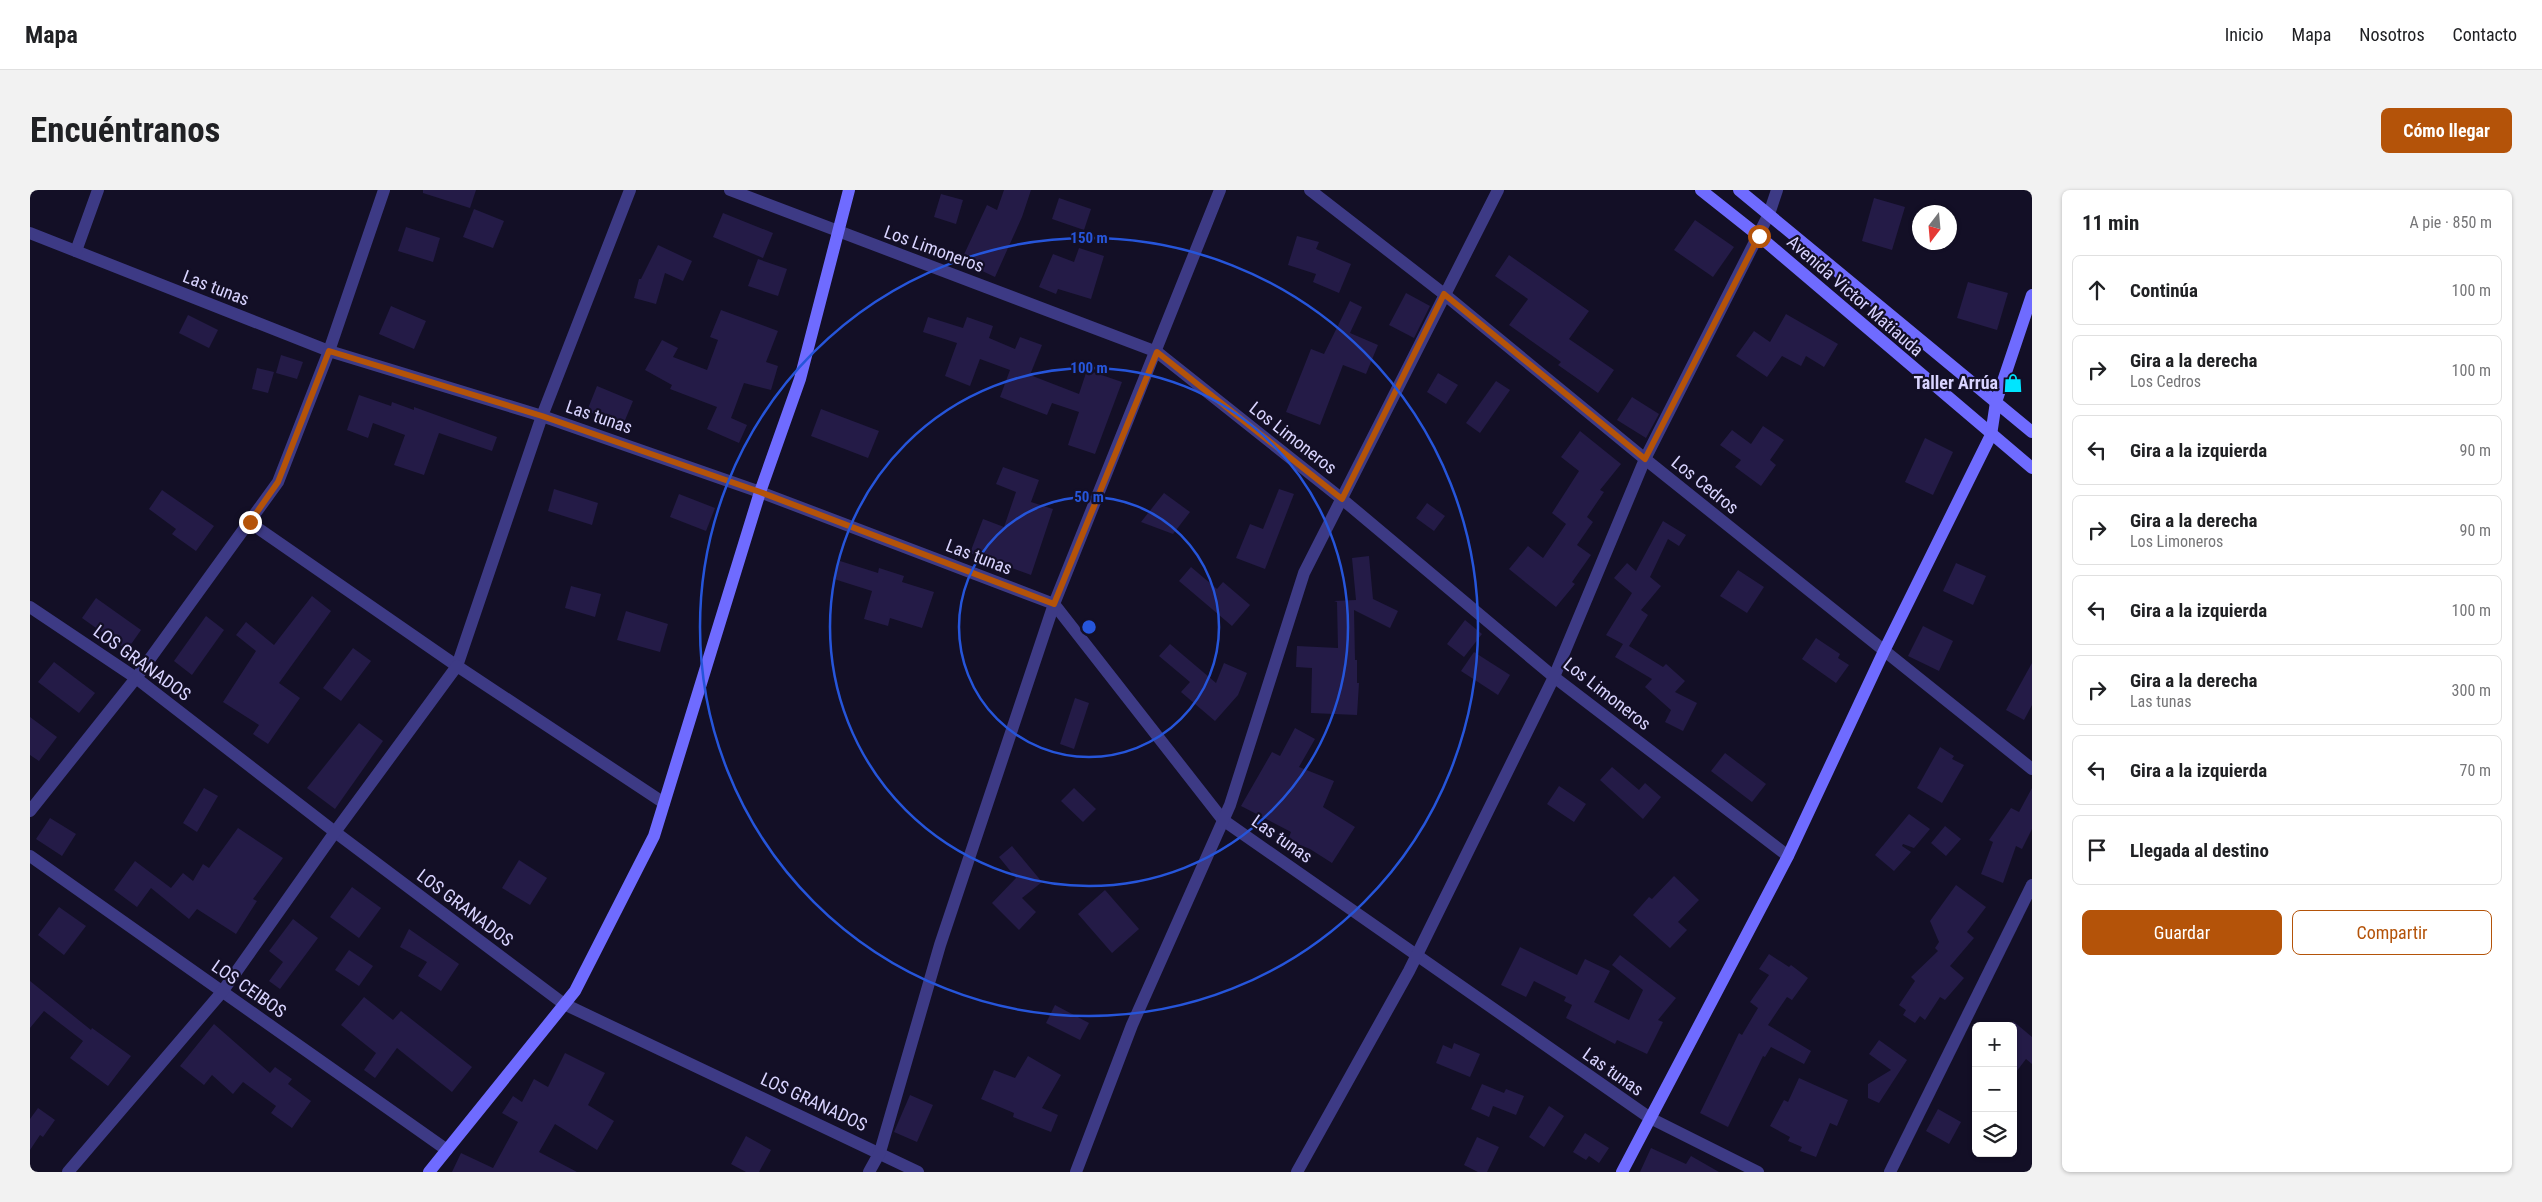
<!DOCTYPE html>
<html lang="es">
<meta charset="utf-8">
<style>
:root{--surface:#fff;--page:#f2f2f2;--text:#202124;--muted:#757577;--line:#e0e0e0;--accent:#b45309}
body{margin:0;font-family:"Roboto Condensed",sans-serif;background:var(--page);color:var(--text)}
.controls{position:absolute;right:15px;bottom:15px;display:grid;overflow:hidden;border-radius:8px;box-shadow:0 1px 4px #0004}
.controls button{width:45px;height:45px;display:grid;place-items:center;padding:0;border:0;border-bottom:1px solid var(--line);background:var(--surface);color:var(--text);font:25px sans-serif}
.compass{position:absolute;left:1882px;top:15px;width:45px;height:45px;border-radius:50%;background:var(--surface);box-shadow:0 1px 4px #0004;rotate:196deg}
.stop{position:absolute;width:15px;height:15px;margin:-11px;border:4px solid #b45309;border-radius:50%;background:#fff}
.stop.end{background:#b45309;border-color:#fff;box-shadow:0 1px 5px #0008}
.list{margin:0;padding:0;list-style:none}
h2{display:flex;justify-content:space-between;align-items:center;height:65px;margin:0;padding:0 20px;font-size:21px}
h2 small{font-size:16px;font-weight:400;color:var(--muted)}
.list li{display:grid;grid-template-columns:32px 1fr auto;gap:15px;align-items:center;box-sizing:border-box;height:70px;margin:0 10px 10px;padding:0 10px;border:1px solid var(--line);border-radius:8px}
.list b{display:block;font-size:19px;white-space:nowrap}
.list p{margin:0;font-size:16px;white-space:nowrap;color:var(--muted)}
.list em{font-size:16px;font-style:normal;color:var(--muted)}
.actions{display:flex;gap:10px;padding:15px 20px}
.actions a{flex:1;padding:11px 0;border:1px solid var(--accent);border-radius:8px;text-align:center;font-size:18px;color:var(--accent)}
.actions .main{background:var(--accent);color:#fff}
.icon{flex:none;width:28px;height:28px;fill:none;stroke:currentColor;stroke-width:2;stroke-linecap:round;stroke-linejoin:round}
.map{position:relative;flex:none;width:2002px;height:982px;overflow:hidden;border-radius:8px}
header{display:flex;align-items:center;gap:30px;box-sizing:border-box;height:70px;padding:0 25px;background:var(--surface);border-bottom:1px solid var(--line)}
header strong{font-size:24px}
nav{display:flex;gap:28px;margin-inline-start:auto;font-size:18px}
.intro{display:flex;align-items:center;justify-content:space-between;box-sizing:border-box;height:120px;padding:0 30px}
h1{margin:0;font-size:35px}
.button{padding:12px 22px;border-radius:8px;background:var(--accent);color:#fff;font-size:18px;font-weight:700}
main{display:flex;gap:30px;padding:0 30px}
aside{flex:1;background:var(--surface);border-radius:8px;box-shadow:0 1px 4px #0004}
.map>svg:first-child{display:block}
.building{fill:#241b47}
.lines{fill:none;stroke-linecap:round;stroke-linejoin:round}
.street{stroke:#3d3a85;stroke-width:12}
.secondary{stroke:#6f6bff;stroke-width:12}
.route{stroke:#b45309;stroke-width:6}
.ring{fill:none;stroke:#2655da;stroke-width:2.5}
.labels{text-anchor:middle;stroke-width:4.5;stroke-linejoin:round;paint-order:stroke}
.street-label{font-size:18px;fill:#d9d4ff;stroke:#130f26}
.poi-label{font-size:18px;font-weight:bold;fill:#d9d4ff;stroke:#130f26;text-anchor:end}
.centre{fill:#2655da;stroke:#130f26;stroke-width:2.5}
.ring-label{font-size:15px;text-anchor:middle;font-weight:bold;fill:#2655da;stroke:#130f26;stroke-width:4.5;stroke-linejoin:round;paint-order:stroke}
</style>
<header>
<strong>Mapa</strong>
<nav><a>Inicio</a><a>Mapa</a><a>Nosotros</a><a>Contacto</a></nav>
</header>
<div class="intro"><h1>Encuéntranos</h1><a class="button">Cómo llegar</a></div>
<main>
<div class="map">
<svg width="2002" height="982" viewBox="0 0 2002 982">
<rect width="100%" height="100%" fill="#130f26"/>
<g class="building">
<polygon points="393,0 446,0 440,18 393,3"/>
<polygon points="974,0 1001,0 992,27 965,87 931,71 957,15 967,20"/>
<polygon points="911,4 933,10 926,34 904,27"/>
<polygon points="1029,8 1061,19 1054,40 1022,29"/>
<polygon points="1844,8 1875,17 1862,60 1832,51"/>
<polygon points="444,19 474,31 463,58 433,47"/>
<polygon points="693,23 743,43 733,68 683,47"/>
<polygon points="1665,30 1704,57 1683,87 1644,60"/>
<polygon points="376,37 410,48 403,72 368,61"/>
<polygon points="1267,46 1289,52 1286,59 1321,74 1309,103 1283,92 1286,84 1258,75"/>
<polygon points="628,55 662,71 653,91 635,83 626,114 604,108 609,89 611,89"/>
<polygon points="1049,58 1074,66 1061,109 1028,99 1026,104 1009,97 1023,64 1044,72"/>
<polygon points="1479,65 1559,121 1539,149 1584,180 1568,203 1528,175 1531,172 1479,135 1498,109 1465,86"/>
<polygon points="728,69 757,79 748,106 718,96"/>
<polygon points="1938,92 1978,103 1967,140 1927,128"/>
<polygon points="1376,103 1400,116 1384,148 1359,135"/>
<polygon points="1320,111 1332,117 1320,143 1348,155 1336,184 1313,175 1290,235 1256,222 1281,159 1294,164"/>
<polygon points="361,116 396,131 384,159 349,144"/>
<polygon points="691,120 748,141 736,172 748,176 741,200 714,193 701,228 717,235 709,253 677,239 687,217 640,199 642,195 615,180 632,150 648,158 643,167 677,180 688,150 680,147"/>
<polygon points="1756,124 1808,154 1794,177 1776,166 1771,176 1752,166 1737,187 1706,166 1724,141 1740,152"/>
<polygon points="158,125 188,140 179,158 149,143"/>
<polygon points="898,127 933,138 937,127 963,136 959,148 985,159 990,147 1012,155 1000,185 1049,204 1057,180 1092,192 1065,264 1038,255 1049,222 1022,213 1017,225 970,207 980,180 950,169 940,196 915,186 927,153 893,142"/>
<polygon points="251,165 273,172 267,189 246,183"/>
<polygon points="227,178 244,182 238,203 222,199"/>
<polygon points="1408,183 1428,195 1416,214 1397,202"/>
<polygon points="1466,191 1480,200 1450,243 1436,233"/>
<polygon points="567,196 603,211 593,235 557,221"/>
<polygon points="329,205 361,216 362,212 384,220 384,217 467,247 462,261 409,243 394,285 364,275 375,245 343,233 338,248 317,240"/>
<polygon points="1602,207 1629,224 1616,248 1587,230"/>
<polygon points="791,219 849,241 838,268 781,246"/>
<polygon points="1733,236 1754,250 1740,270 1746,275 1731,296 1705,277 1711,270 1690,255 1702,240 1721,254"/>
<polygon points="1550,241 1591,274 1570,300 1574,302 1557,327 1563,332 1547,355 1561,365 1542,392 1545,394 1526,417 1479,379 1498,356 1513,368 1536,334 1522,323 1549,281 1531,267"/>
<polygon points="1895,248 1923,262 1903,305 1875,292"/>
<polygon points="973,277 1009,290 1001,312 1023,319 1001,385 940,363 953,329 974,337 986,302 966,294"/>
<polygon points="524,299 568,313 562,335 518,321"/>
<polygon points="1249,299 1264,304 1235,379 1206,368 1220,334 1233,339"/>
<polygon points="132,300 184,336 166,361 142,344 146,339 119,319"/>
<polygon points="1134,303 1160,322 1143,344 1111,332"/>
<polygon points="649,304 685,318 676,341 640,327"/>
<polygon points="1397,313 1415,326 1404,341 1386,328"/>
<polygon points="1633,331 1656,345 1649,356 1638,349 1620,387 1631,396 1611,420 1618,425 1599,456 1633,477 1636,474 1655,491 1645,502 1667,513 1653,541 1635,532 1641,520 1615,497 1622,489 1585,467 1593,454 1576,445 1602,403 1584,388 1597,373 1606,381"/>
<polygon points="1339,366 1343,409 1368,421 1360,438 1324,420 1325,470 1327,470 1327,493 1329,493 1327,525 1281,523 1282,478 1266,477 1267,456 1308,458 1307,412 1304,411 1326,410 1322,368"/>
<polygon points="810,371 848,383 849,378 874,386 872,392 904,402 892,438 860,428 858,436 834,429 842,401 804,389"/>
<polygon points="1926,373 1956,386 1943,415 1913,401"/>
<polygon points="1161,377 1187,399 1193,392 1220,415 1202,436 1149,391"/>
<polygon points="1708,380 1734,397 1717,423 1690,406"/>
<polygon points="541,396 571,404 565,427 535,418"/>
<polygon points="282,406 301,421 249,493 270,508 238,554 223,544 229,535 193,512 226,461 206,445 216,432 244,455"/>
<polygon points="66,408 111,440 97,460 52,428"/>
<polygon points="596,421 638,434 630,462 587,450"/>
<polygon points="176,426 194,440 162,485 144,471"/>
<polygon points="1435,430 1452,444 1434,467 1417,454"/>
<polygon points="1893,436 1923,451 1909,481 1878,466"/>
<polygon points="1786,448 1810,464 1808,468 1819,475 1806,493 1772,469"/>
<polygon points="1140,454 1186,493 1194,473 1217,483 1208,505 1185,531 1151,502 1160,492 1129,466"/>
<polygon points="323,458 341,471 311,511 293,498"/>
<polygon points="1444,462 1480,485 1468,505 1431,481"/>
<polygon points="24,472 65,503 49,523 8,492"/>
<polygon points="2002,473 2002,515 1994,530 1976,520"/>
<polygon points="1045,508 1059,513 1044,559 1030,554"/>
<polygon points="0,527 27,547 9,571 0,565"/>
<polygon points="329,533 353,551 305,619 277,598"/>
<polygon points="1265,538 1285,549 1269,577 1304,591 1293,617 1325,637 1302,673 1280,659 1258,650 1261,642 1211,616 1242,562 1250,566"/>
<polygon points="1910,557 1924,566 1922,569 1934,575 1912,613 1887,598"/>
<polygon points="1695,563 1736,594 1722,612 1681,581"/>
<polygon points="1582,577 1609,600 1615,593 1631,607 1613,629 1570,590"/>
<polygon points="1529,596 1556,614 1544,632 1517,614"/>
<polygon points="174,598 188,606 167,642 153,633"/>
<polygon points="1044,598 1066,619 1053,632 1031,611"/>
<polygon points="2002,598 2002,639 1992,659 1986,656 1973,693 1951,684 1963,652 1959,650 1981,618 1989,622"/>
<polygon points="1879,624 1900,639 1884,658 1873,654 1872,656 1881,662 1864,681 1845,665"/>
<polygon points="20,628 46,644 32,666 6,649"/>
<polygon points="1915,636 1931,649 1916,666 1901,653"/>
<polygon points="208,638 253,668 223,709 227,711 206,744 167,719 159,729 121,698 107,717 84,700 105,671 141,698 153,683 163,691 173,674 179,678"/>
<polygon points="982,656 1012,692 992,708 1006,722 989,740 962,713 986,688 969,667"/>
<polygon points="489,670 517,688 500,715 472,698"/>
<polygon points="1644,686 1669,710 1648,732 1657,740 1640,758 1603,725 1619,707 1622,709"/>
<polygon points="1926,695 1956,717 1937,742 1944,748 1920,776 1934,788 1915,810 1910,807 1895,830 1890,826 1885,833 1873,825 1876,820 1869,815 1885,791 1881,787 1908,761 1905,758 1909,752 1900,731"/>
<polygon points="322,697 351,718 329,748 300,727"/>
<polygon points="1075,700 1109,739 1082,763 1048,724"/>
<polygon points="29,717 56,736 34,765 8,745"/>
<polygon points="263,729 288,748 250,799 239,791 253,772 239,761"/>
<polygon points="379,739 429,774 411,801 388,786 397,772 370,757"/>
<polygon points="1490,757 1547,785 1555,769 1580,781 1564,812 1599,830 1613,800 1582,775 1590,765 1646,808 1628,830 1633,832 1617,864 1587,850 1585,854 1536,828 1542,815 1534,811 1536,807 1504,791 1496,807 1471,795"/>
<polygon points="319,760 343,776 329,796 305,780"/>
<polygon points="1739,764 1759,777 1761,775 1778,788 1762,810 1757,807 1738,835 1781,861 1774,874 1741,857 1735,867 1733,866 1698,937 1670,923 1709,843 1712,845 1728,818 1720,812 1739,785 1729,779"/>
<polygon points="0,791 61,840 62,838 101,866 78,896 40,868 53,851 14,821 0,838"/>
<polygon points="334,807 363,830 371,821 442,877 422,902 367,858 345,888 334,880 346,863 311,835"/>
<polygon points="1025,815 1059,833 1050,850 1016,833"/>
<polygon points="1983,831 2002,847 2002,874 1996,869 1983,886"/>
<polygon points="184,834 240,883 245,877 262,889 258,894 281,911 262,938 241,923 246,916 213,892 203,904 182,885 174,895 150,876"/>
<polygon points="1849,850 1877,870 1849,913 1838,908 1838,894 1861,880 1839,864"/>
<polygon points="1424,853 1450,864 1440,887 1406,873 1413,855 1422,859"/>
<polygon points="535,863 575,883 558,915 584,931 567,960 525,934 509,962 547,982 422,982 431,963 463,978 488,932 472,923 483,906 492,912 504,889 518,897"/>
<polygon points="998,866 1031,885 1012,918 1028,925 1021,942 983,927 984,923 951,909 964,880 985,888"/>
<polygon points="1769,888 1818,910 1807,936 1800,933 1786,967 1770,961 1772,957 1758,951 1760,947 1740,936 1754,910 1758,912"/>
<polygon points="1452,894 1474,903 1476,899 1494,906 1486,925 1463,916 1459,927 1441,919"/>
<polygon points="880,905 903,915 887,952 864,942"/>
<polygon points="1519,916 1534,926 1514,957 1499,947"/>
<polygon points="8,918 25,930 13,947 10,945 0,960 0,929"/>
<polygon points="1908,919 1931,932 1919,954 1896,941"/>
<polygon points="1555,943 1579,958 1569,973 1559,966 1556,970 1543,962"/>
<polygon points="716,946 741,960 729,982 716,982 701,974"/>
<polygon points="1447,947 1469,957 1457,982 1448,982 1434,975"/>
<polygon points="1621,958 1656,974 1661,966 1689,982 1610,982"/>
</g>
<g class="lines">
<g class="street">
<polyline points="700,0 1127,162 1312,309 1524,487 1758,666"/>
<polyline points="1280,0 1414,104 1615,269 2002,579"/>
<polyline points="0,43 299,161 512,226 730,302 1024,414 1193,630 1620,928 1728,982"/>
<polyline points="46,61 68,0"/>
<polyline points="219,332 427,476 512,226 600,0"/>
<polyline points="0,417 106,488 305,642 534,814 888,982"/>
<polyline points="0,621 106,488 248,292 299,161 354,0"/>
<polyline points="0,666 417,960"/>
<polyline points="38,982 192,802 305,642 427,476 634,613"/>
<polyline points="839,982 850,962 910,755 1024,414 1190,0"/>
<polyline points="1046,982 1102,835 1200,615 1274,383 1468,0"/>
<polyline points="1267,982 1379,781 1524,487 1615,269 1739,24 1747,0"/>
<polyline points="1860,982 2002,695"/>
</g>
<g class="secondary">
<polyline points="1671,0 1729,46 2002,278"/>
<polyline points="1709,0 2002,242"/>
<polyline points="399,982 545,801 624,646 730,302 770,189 819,0"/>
<polyline points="1592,982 1758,666 1854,461 1961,245 1966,212 2002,105"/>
</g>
</g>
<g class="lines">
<polyline class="route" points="220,332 248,292 299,161 512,226 730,302 1024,414 1127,162 1312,309 1414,104 1615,269 1729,46"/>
</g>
<g class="ring">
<circle cx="1059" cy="437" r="130"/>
<circle cx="1059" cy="437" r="259"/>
<circle cx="1059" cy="437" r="389"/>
</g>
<defs>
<g id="shop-bare" transform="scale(1.5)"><path d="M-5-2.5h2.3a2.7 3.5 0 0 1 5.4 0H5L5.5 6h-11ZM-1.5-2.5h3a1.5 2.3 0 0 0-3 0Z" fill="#00e5ff" stroke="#130f26" stroke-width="2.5" paint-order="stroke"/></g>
</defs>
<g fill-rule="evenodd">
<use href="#shop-bare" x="1983" y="193"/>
</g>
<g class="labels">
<g class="street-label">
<text transform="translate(904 59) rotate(20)" y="6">Los Limoneros</text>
<text transform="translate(186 98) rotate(21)" y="6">Las tunas</text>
<text transform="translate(1825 106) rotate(41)" y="6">Avenida Victor Matiauda</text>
<text transform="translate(569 227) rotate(19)" y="6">Las tunas</text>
<text transform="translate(1263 248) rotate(38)" y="6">Los Limoneros</text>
<text transform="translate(1675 295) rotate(39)" y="6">Los Cedros</text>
<text transform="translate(949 367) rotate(21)" y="6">Las tunas</text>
<text transform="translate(112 473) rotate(36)" y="6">LOS GRANADOS</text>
<text transform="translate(1577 504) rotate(38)" y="6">Los Limoneros</text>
<text transform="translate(1252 649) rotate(35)" y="6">Las tunas</text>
<text transform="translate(435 718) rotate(37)" y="6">LOS GRANADOS</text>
<text transform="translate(219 799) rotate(35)" y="6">LOS CEIBOS</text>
<text transform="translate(1583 882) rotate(35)" y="6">Las tunas</text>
<text transform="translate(784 912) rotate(25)" y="6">LOS GRANADOS</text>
</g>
<g class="poi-label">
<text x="1968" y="199">Taller Arrúa</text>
</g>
</g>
<circle cx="1059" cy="437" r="8" class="centre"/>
<g class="ring-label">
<text x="1059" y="53">150 m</text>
<text x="1059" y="183">100 m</text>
<text x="1059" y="312">50 m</text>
</g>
</svg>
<div class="controls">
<button>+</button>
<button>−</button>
<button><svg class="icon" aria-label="layers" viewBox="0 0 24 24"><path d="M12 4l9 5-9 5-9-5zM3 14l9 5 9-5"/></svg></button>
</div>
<svg class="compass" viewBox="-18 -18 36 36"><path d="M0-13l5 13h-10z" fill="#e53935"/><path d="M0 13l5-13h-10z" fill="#757577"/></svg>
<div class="stop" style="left:1729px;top:46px"></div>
<div class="stop end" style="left:220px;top:332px"></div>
</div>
<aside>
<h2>11 min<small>A pie · 850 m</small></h2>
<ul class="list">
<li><svg class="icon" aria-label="ahead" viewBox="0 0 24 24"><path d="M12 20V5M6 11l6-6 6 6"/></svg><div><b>Continúa</b></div><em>100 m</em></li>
<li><svg class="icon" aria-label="right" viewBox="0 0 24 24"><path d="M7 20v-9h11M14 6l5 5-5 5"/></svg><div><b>Gira a la derecha</b><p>Los Cedros</p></div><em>100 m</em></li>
<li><svg class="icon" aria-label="left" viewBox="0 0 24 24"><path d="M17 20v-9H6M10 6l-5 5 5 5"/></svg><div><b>Gira a la izquierda</b></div><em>90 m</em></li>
<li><svg class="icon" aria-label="right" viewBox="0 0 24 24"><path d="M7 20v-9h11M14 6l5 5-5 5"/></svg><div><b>Gira a la derecha</b><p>Los Limoneros</p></div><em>90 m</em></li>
<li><svg class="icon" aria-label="left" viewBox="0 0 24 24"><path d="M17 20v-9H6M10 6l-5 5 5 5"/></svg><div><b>Gira a la izquierda</b></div><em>100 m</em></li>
<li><svg class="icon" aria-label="right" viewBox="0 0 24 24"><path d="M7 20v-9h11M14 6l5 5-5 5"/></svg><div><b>Gira a la derecha</b><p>Las tunas</p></div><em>300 m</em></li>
<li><svg class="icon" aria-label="left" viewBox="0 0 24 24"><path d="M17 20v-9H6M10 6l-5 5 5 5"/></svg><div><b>Gira a la izquierda</b></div><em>70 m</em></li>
<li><svg class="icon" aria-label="arrive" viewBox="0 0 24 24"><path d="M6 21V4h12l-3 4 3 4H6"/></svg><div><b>Llegada al destino</b></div></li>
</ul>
<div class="actions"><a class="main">Guardar</a><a>Compartir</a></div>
</aside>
</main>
